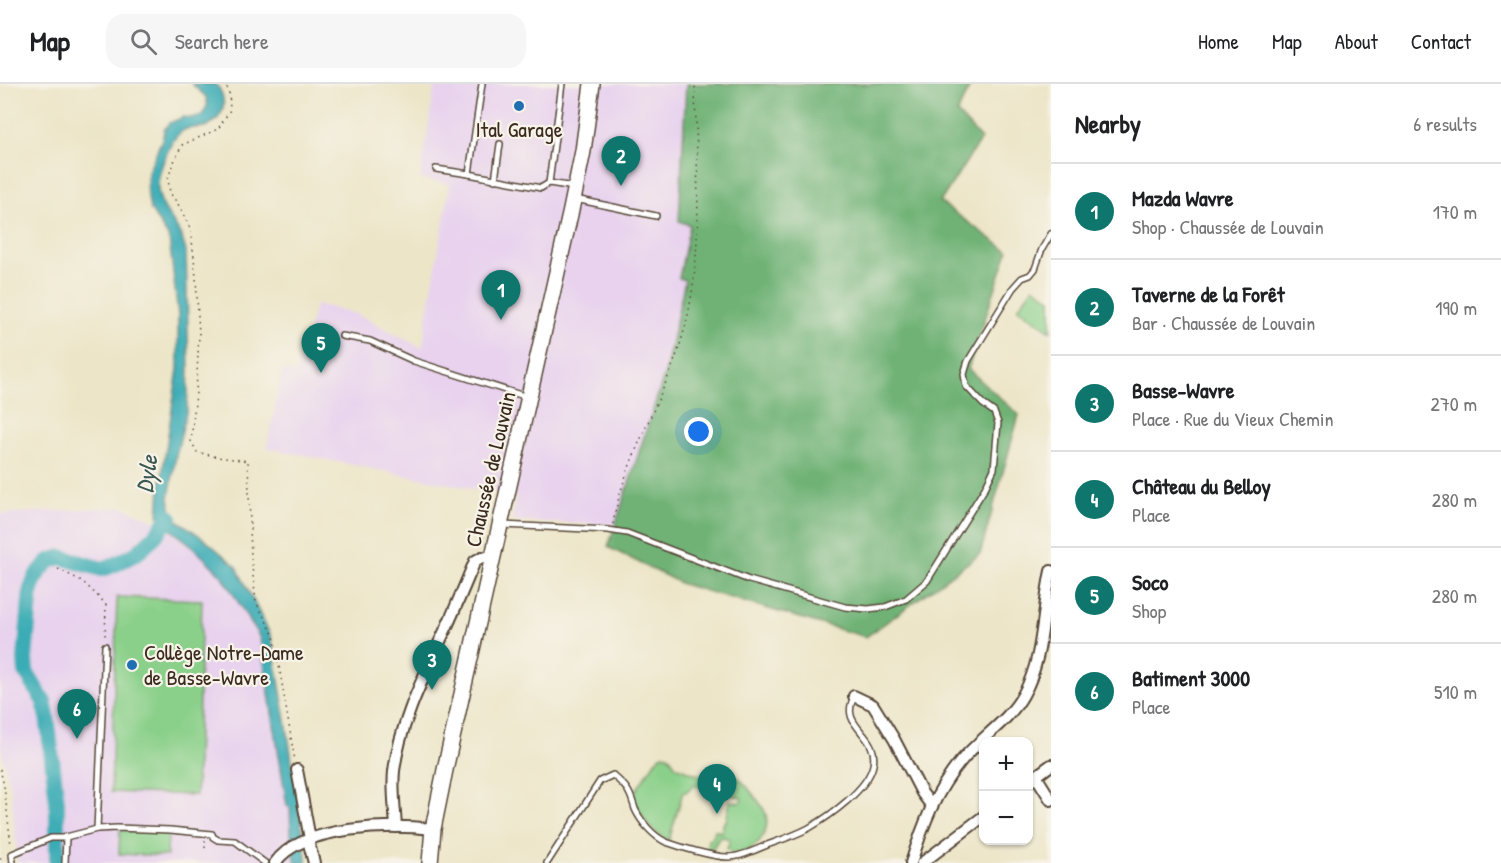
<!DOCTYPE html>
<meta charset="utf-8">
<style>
:root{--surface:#fff;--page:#f6f6f6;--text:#202124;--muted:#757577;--line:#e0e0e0;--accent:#0f766e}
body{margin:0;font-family:"Patrick Hand",sans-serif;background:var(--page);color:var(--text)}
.controls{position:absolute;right:18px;bottom:18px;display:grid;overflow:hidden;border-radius:12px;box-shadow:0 2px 4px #0004}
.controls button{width:54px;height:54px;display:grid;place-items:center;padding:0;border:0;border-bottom:2px solid var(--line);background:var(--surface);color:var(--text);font:30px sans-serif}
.you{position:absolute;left:699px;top:348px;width:21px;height:21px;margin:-15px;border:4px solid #fff;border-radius:50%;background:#1a73e8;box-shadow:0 0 0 9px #1a73e833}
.badge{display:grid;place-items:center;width:39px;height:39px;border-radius:50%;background:var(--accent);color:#fff;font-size:20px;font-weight:700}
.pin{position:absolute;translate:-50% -50px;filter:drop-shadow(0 2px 3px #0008)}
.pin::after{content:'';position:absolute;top:32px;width:21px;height:18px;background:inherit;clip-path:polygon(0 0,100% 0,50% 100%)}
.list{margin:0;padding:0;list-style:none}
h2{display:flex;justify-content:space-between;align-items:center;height:78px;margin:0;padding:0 24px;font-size:26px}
h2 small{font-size:20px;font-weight:400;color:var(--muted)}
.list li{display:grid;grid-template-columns:39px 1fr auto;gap:18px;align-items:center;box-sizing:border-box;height:96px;padding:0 24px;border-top:2px solid var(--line)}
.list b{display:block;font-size:22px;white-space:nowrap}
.list p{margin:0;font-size:20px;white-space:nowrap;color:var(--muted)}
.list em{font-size:20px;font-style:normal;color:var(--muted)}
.icon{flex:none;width:33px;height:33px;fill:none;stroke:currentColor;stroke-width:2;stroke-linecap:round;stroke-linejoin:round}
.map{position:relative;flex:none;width:1051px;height:779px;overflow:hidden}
header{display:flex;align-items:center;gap:36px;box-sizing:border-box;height:84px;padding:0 30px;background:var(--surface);border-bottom:2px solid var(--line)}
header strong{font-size:28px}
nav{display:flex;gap:33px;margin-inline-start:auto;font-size:21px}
.search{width:420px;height:54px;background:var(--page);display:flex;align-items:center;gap:15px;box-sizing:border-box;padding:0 21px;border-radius:18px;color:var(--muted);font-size:22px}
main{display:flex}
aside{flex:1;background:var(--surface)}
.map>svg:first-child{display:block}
.built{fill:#e8d2ee}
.green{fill:#8bd08a;stroke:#637d54;stroke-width:1.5}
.forest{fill:#70b276;stroke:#566e4a;stroke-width:1.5}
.water{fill:#3bacb5;stroke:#3b6b6a;stroke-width:1.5}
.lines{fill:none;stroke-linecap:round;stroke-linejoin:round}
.river{stroke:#3bacb5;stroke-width:16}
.lane-casing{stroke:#564637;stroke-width:8}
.street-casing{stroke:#564637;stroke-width:14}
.secondary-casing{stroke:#564637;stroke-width:18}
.path{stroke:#564637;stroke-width:1.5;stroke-dasharray:1.5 4.5;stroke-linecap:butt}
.lane{stroke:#fff;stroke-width:5}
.street{stroke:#fff;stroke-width:10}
.secondary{stroke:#fff;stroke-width:15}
.poi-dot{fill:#1f6fb2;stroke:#f7f3e8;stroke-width:2}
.labels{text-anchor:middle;stroke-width:4.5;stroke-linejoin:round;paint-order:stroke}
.poi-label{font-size:22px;fill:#3b2a1e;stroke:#f7f3e8}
.street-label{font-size:22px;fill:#3b2a1e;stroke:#f7f3e8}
.water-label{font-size:24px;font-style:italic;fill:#3b5853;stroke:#f7f3e8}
</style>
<header>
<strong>Map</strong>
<div class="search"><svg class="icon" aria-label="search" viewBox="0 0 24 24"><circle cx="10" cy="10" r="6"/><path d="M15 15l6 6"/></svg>Search here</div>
<nav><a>Home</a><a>Map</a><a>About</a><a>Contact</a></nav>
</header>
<main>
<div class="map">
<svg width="1051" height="779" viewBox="0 0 1051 779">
<rect width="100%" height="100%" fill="#f7f3e8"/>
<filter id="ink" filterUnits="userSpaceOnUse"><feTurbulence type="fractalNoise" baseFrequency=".0167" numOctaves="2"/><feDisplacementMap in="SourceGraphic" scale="12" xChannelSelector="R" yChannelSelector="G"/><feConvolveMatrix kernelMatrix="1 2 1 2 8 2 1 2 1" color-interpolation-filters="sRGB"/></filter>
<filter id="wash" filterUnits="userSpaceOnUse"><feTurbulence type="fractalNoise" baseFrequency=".008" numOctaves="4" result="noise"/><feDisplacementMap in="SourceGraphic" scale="24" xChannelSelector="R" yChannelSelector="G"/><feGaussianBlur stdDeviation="1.35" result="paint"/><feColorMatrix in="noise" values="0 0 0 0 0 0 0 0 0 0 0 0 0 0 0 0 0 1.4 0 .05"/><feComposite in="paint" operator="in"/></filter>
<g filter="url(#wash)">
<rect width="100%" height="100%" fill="#ece5c7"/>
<g class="built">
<polygon points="435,0 686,0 679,137 690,141 679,194 685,196 665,289 616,441 512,437 516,413 267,364 282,286 295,289 316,220 357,230 422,264 450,100 420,95"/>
<polygon points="123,423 165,441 190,460 223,493 260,554 287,722 290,724 291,755 296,779 18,779 11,705 0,663 0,430"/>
</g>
<g class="green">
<polygon points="1033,203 1051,215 1051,247 1018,224"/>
<polygon points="117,513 202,516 196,711 111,708"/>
<path d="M663,670l5,1 8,11 22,9c12,-3 24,-6 36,0 7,3 12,11 17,17 5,6 13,15 15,23 4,16 -8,32 -22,37 -6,3 -11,2 -17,-3l3,-10 -7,-2 -4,1 -6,10 -6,2 1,-10 4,-2 3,-8 6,2 3,-10h2l4,-21 10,2 2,-5 -33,-11 -3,2 -12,-4 -8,7h-3l-14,48c-19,-7 -30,-27 -36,-45l23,-35z"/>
<polygon points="120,746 168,748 167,772 119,770"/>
</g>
<polygon class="forest" points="686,0 971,0 957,29 981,55 940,118 1008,167 968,285 1019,331 980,470 866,553 682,500 608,463 665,289 685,196 679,194 690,141 679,137"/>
<path class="water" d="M192,0h24c12,15 10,33 -9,42 -9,4 -17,-1 -26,6 -11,8 -22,38 -23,51 -2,19 14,35 22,51 3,5 4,12 6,17l3,120 -2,38 -11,47 -7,42 3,18 31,22 33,28 35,70 15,84 21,143h-11l-1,-3 -4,-21 -1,-31 -3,-2 -27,-168 -37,-61 -33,-33 -25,-19 -7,-10 2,-27 18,-119v-54l-9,-77 -19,-29 -3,-17 1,-20 15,-35 1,-7 5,-7 15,-6 7,1 11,-3 5,-9 -1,-9z"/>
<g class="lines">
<polyline class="river" points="57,779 57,718 47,631 44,618 26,588 25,575 31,505 36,492 49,477 61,473 102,485 114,481 137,469 155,452 170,433"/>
</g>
</g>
<g filter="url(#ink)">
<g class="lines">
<g class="lane-casing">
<g id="lane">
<polyline points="482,0 469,90 541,104 549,99 574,103"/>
<polyline points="436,85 469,90"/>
<polyline points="495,96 500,60"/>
<polyline points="549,99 562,0"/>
<polyline points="575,115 656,132"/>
<polyline points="342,252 370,257 414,277 527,313"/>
<polyline points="502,441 608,446 627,449 749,496 845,523 868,525 885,523 906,515 927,497 985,404 994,385 998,339 994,328 983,320 966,302 964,290 968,277 1013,204 1022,194 1030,191 1035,185 1042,165 1051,150"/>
<polyline points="97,745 105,562"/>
<polyline points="13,779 12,770 51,754 62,754 97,745 117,744 170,746 212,750 213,753 218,756 235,757 265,779"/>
<polyline points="65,779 66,753"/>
<path d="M547,779l53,-82 13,-6c4,4 10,9 13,13 5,6 7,15 9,21 6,13 18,27 31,33 14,5 47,15 62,15 13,0 27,-7 39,-12 14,-5 29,-10 42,-17 21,-12 59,-39 64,-63 7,-32 -35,-37 -19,-68"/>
</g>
</g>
<g class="street-casing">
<g id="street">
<polyline points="854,612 873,621 894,655 922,709 931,721"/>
<polyline points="297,686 310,755"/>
<polyline points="1036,692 1051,716"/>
<polyline points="1028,698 1051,681"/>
<path d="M396,743c-1,-19 -4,-37 -2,-56 6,-47 28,-91 48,-134 12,-25 22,-50 33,-76l7,-4 11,1"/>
<polyline points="308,756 314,779"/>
<path d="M275,779c26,-38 117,-39 158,-34"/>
<path d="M911,779c12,-38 24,-71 50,-102 19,-23 47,-39 62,-66 21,-36 19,-84 28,-124"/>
<polyline points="922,779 984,732"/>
</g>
</g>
<g class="secondary-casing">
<polyline id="secondary" points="430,779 433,745 446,681 571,126 583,67 592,0"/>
</g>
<g class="path">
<polyline points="222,0 229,6 230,26 218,45 182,61 172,82 168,95 170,109 178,120 191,146 196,193 199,251 196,309 191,357 197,368 218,373 248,377 251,474 256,518 274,552 295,677"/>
<path d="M613,440c11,-67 54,-129 71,-193 21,-77 12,-168 11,-247"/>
<polyline points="58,485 82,497 106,520 105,555"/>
<polyline points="0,685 4,702 11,761"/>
<polyline points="205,764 205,755"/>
<polyline points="0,775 5,773"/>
</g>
<use href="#lane" class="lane"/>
<use href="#street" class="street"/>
<use href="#secondary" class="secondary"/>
</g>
</g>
<g class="poi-dot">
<circle cx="519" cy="22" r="6"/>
<circle cx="132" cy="581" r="6"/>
</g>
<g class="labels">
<g class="poi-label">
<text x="519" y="53">Ital Garage</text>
<text x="144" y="576" text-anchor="start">Collège Notre-Dame<tspan x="144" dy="25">de Basse-Wavre</tspan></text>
</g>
<g class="street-label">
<text transform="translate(490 385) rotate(-77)" y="8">Chaussée de Louvain</text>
</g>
<g class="water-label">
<text transform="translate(147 390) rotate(-82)" y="8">Dyle</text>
</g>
</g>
</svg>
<div class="controls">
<button>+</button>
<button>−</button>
</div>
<div class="you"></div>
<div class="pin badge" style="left:501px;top:236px">1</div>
<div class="pin badge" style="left:621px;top:102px">2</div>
<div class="pin badge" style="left:432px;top:606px">3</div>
<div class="pin badge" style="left:717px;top:730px">4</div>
<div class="pin badge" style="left:321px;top:289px">5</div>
<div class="pin badge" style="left:77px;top:655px">6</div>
</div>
<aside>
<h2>Nearby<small>6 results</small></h2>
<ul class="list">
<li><span class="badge">1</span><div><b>Mazda Wavre</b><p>Shop · Chaussée de Louvain</p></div><em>170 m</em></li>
<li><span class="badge">2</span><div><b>Taverne de la Forêt</b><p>Bar · Chaussée de Louvain</p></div><em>190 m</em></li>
<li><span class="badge">3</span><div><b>Basse-Wavre</b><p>Place · Rue du Vieux Chemin</p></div><em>270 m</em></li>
<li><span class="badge">4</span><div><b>Château du Belloy</b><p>Place</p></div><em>280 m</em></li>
<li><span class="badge">5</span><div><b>Soco</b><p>Shop</p></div><em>280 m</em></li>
<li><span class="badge">6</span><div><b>Batiment 3000</b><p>Place</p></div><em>510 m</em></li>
</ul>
</aside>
</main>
